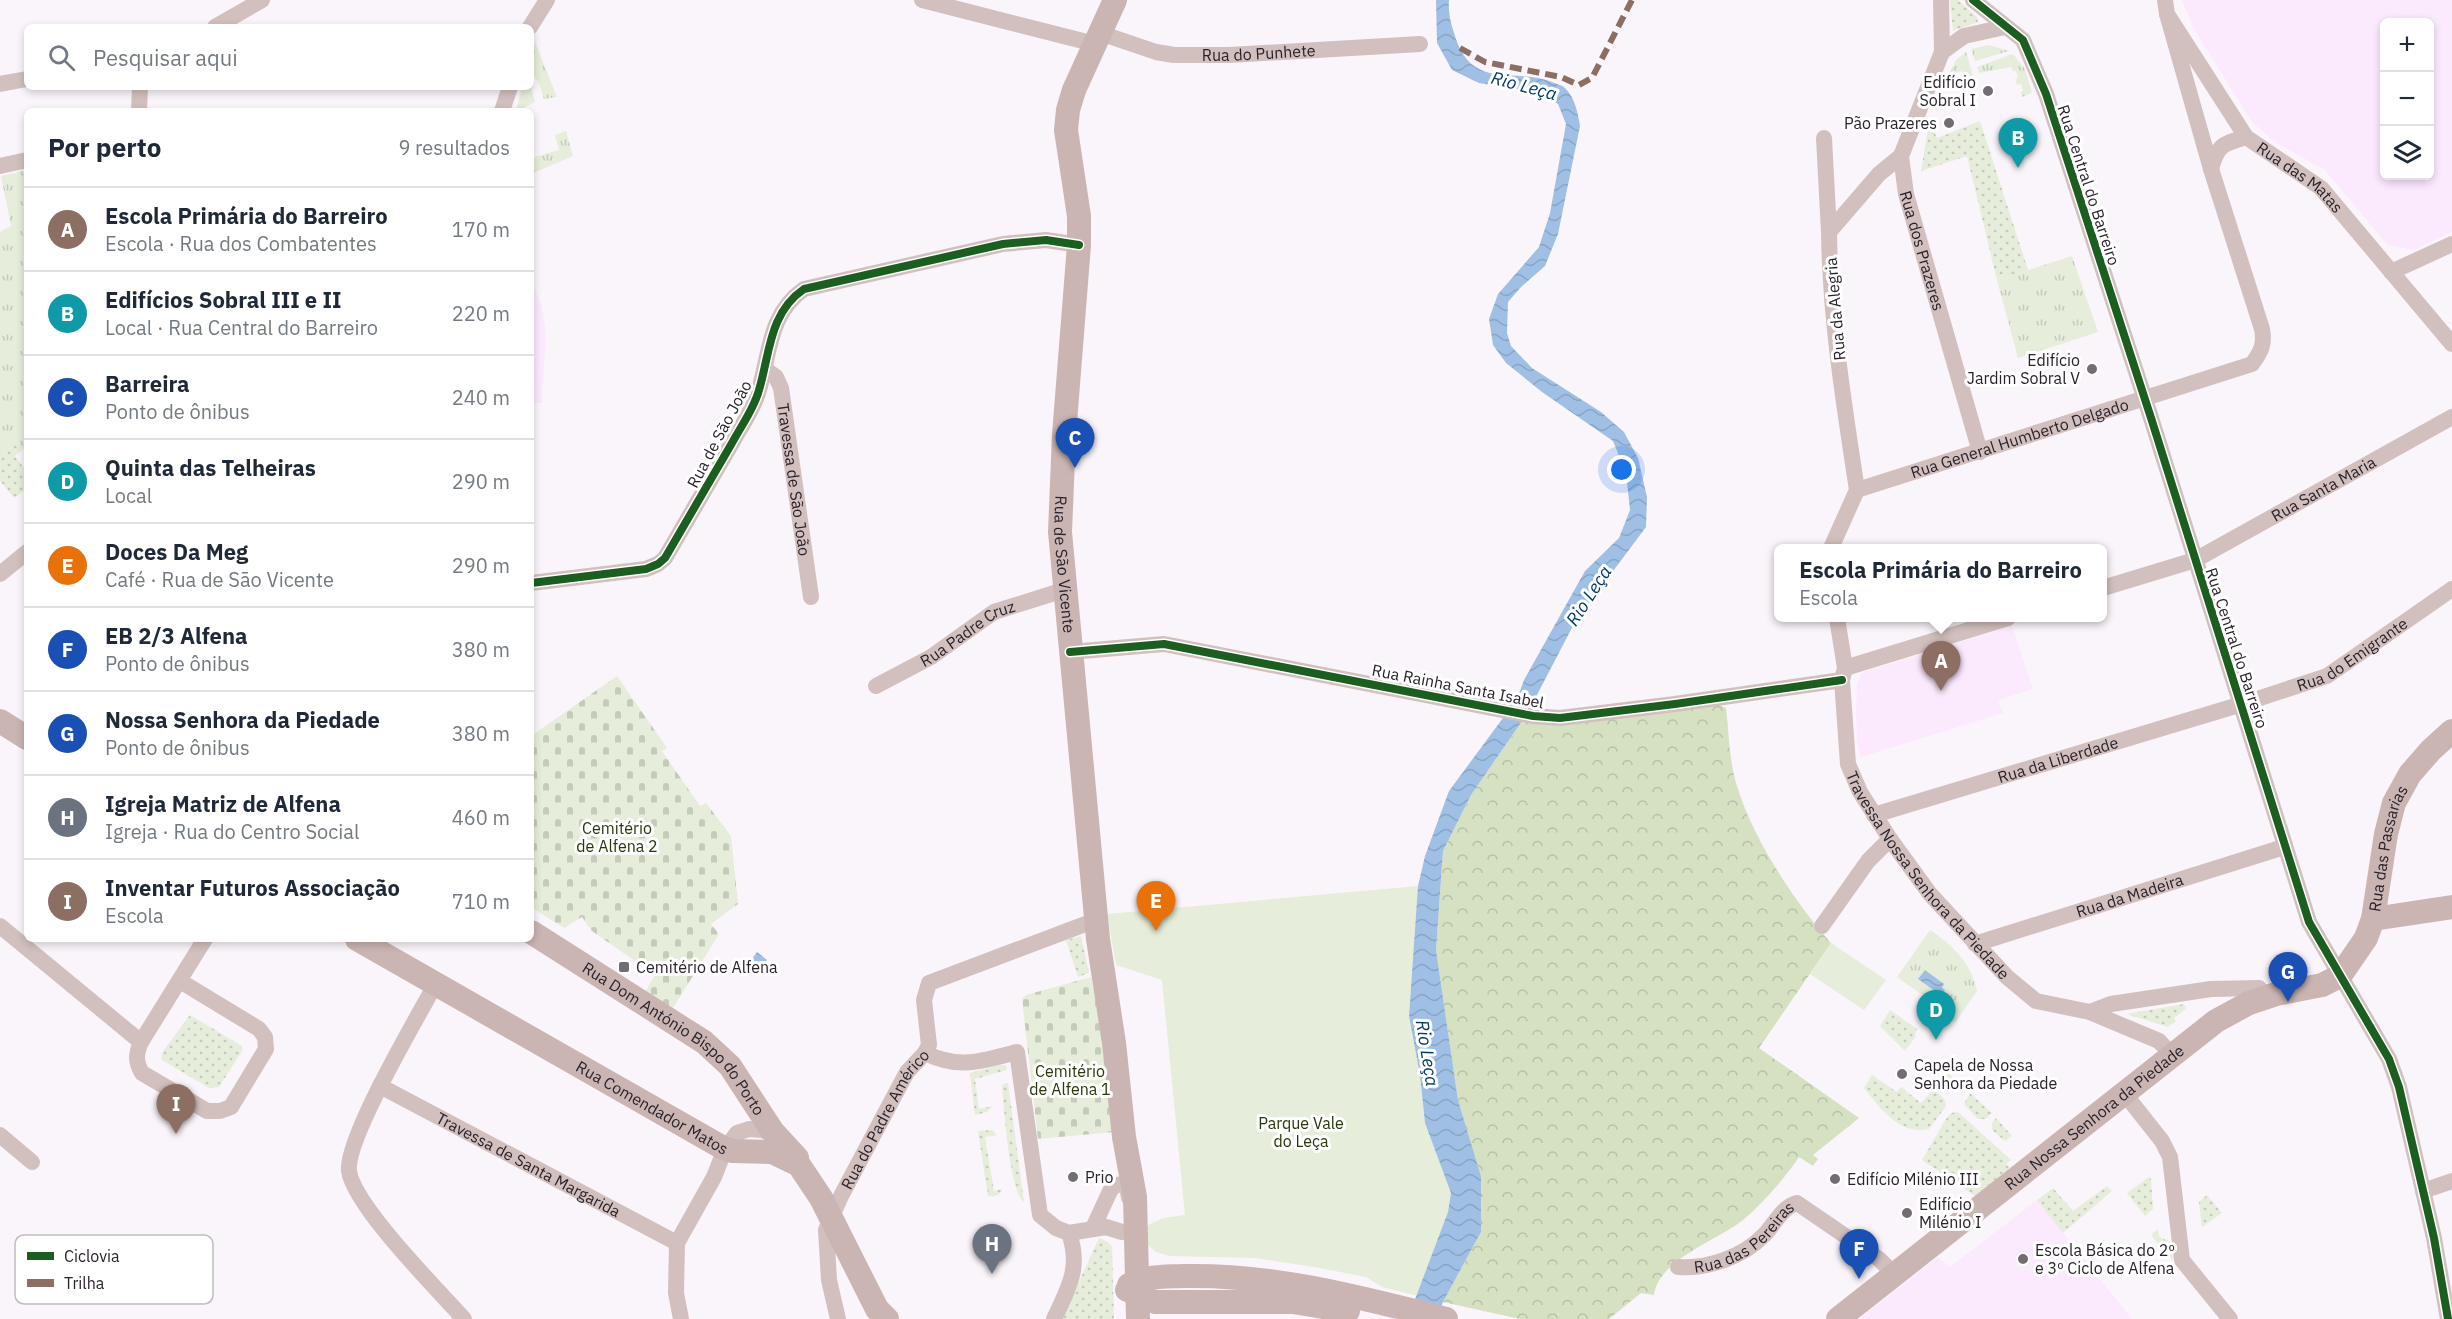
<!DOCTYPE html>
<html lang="pt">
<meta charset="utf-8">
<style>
:root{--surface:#fff;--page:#f6f6f7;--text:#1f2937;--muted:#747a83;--line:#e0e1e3;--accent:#736c73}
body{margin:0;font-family:"IBM Plex Sans",sans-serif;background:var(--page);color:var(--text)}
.controls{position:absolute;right:18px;top:18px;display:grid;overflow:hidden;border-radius:9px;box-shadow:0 3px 9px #0003}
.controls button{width:54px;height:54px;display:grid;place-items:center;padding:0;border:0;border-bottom:2px solid var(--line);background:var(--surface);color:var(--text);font:30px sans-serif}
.you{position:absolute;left:1622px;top:470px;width:21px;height:21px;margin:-15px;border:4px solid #fff;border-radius:50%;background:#1a73e8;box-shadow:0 0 0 9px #1a73e833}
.badge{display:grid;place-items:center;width:39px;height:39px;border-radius:50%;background:var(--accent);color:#fff;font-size:20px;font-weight:700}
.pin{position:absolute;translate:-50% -50px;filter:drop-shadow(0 2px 3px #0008)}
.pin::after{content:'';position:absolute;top:32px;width:21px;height:18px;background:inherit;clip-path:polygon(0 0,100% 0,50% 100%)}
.popup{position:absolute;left:1774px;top:544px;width:333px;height:78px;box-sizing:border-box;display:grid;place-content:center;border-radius:9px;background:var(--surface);filter:drop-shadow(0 2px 4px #0005);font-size:20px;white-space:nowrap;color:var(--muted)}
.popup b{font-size:22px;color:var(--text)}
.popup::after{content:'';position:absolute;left:50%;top:100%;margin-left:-12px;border:12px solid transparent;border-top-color:var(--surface)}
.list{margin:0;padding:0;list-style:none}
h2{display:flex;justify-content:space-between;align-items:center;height:78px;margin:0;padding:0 24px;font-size:26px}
h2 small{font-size:20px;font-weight:400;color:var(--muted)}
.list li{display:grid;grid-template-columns:39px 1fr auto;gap:18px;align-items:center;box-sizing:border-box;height:84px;padding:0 24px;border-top:2px solid var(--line)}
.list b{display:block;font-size:22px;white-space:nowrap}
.list p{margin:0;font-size:20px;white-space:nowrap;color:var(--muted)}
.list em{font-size:20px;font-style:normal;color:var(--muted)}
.icon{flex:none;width:33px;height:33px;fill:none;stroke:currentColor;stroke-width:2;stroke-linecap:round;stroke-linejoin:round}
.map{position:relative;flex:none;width:2452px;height:1319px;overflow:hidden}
.search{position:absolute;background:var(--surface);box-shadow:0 3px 9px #0003;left:24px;top:24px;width:510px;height:66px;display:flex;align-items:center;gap:15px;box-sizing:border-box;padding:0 21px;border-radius:9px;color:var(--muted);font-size:22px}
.panel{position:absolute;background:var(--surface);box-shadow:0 3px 9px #0003;left:24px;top:108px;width:510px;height:834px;border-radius:9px}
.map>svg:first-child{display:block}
.built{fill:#fbe9fd;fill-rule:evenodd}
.grass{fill:url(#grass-tufts)}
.forest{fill:url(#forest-crowns)}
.cemetery{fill:url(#cemetery-stones)}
.park{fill:#e6edda}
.garden{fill:url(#garden-dots)}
.water{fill:url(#water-waves)}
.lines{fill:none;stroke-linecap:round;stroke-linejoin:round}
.street{stroke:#d2c0be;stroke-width:16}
.secondary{stroke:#cab5b2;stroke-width:24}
.quiet{stroke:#8d6e63;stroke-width:6;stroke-dasharray:12 6;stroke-linecap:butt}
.cycleway-casing{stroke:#fff;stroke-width:11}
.cycleway{stroke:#1b5e20;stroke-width:8}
.poi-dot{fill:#736c73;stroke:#fff;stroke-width:2}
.labels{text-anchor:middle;stroke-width:6;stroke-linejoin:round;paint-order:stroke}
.street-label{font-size:16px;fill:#2a222b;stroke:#fff}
.poi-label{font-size:16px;fill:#2a222b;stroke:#fff;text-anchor:start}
.park-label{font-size:16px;fill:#28380a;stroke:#fff}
.water-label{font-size:18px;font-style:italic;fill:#003a67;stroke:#fff}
.key{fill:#fff;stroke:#bfbdbf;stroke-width:1.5}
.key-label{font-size:16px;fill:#2a222b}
</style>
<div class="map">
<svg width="2452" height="1319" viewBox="0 0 2452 1319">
<defs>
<pattern id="grass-tufts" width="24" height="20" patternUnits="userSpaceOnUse" patternTransform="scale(1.5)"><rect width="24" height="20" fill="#e6edda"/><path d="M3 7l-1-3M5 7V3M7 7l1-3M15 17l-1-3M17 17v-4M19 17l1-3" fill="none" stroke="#c5cbbb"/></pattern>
<pattern id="forest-crowns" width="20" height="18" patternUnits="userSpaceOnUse" patternTransform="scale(1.5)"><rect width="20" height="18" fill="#d5e1c1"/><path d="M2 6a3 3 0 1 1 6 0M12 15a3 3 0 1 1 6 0" fill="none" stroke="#b7c1a6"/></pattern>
<pattern id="cemetery-stones" width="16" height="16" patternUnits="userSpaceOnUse" patternTransform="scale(1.5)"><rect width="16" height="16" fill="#e6edda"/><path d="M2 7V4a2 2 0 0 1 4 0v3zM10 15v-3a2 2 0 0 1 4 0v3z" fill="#c5cbbb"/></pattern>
<pattern id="garden-dots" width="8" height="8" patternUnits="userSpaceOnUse" patternTransform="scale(1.5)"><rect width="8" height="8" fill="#e6edda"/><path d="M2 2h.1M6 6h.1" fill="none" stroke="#c5cbbb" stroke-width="1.8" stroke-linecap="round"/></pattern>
<pattern id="water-waves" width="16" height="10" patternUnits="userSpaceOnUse" patternTransform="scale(1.5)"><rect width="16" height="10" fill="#9fc0e4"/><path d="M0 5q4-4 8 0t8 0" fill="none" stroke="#89a5c4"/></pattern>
</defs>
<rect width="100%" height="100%" fill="#faf5fa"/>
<g class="built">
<path d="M2182,0h270v232l-38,18 -26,-5 -64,-76 -45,-24 -27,-23 -58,-93zM2430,22v154h-46v-154z"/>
<polygon points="531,280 542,307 546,334 542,403 531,403"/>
<polygon points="2012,626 2033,689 1998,700 2003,713 1861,757 1857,742 1856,710 1857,686 1861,673"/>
<polygon points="2037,1200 2132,1319 1859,1319 1938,1257 1950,1267"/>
</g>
<g class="grass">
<polygon points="535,42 557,97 544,99 539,83 531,71 531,57"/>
<polygon points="1989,45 2009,51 1975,61 1971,49"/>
<polygon points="1966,52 1973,75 1970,76 1969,73 1964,75 1962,71 1949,75 1956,60"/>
<polygon points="2013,54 2025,69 2032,93 2022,97 2021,92 2023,91 2021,84 2017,85 2015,79 2018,78 2016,71 2013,71 2011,67 1979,73 1977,67"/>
<polygon points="522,87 531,87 535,102 525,107 526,111 516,111"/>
<polygon points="566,131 573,156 531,174 531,158 559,150 555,135"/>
<polygon points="27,170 27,446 22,450 16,444 0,457 0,232 11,226 1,176"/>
<polygon points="2072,256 2098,332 2018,358 1997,280"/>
<path d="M1930,930c24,16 41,33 47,61l-22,32 -12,-8 2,-4 -48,-34z"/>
<polygon points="2158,1229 2159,1237 2171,1242 2173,1261 2151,1235"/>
</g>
<path class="forest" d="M1716,703l10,5c3,26 3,53 11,78 16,53 57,115 94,157l-72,105 100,70 -46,37 5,4 -5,7 -14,-9c-15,22 -35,45 -56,63 -25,20 -85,40 -89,75l-13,-2 -32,26h-89l-77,-17 38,-70v-56l-23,-76 -22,-150 7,-99 28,-56 52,-75z"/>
<g class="cemetery">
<polygon points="617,676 667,748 662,751 700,806 706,803 731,836 738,904 711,924 719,934 673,1008 645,992 655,975 592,931 582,917 564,928 531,907 531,736"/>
<polygon points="1091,977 1103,1037 1114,1132 1038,1139 1022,999 1026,995"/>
</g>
<g class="park">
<polygon points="1418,886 1409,1016 1420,1075 1425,1123 1451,1192 1448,1212 1418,1296 1382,1287 1366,1277 1314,1267 1256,1258 1169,1256 1156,1252 1148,1245 1146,1232 1148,1225 1163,1218 1185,1215 1162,980 1116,965 1107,914"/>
<polygon points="1831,943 1886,980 1864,1010 1810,974"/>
</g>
<g class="garden">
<polygon points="1950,0 1958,0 1977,17 1978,22 1953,31"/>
<polygon points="1980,121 2028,270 1997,280 1967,156 1921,171 1928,129 1934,131 1937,138"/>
<polygon points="16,444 22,450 15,456 27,472 27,488 14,498 0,481 0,457"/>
<polygon points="1081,936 1089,973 1078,977 1066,940"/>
<polygon points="2184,1004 2186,1009 2174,1018 2176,1021 2168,1027 2126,1014"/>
<polygon points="1890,1010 1917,1029 1915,1035 1916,1036 1905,1051 1880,1026"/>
<polygon points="190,1015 242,1046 242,1051 219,1087 209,1088 162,1060 161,1056 164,1050"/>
<polygon points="1000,1065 1006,1066 1007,1070 975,1079 979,1109 993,1106 987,1112 975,1115 970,1073"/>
<polygon points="1946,1072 1962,1085 1956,1092 1948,1091 1939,1082"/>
<path d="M1872,1075l25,17 4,-5 20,16 13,-14 11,11 1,6 -17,23c-29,7 -49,-21 -65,-41z"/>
<path d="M1006,1083h2l16,119c-14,-8 -20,-94 -22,-114v-3z"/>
<polygon points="1970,1093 1992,1113 1985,1119 1978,1119 1964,1104"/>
<polygon points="1958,1112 2011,1160 2006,1164 2010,1168 1975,1196 1922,1160 1946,1119 1951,1113"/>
<polygon points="1996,1118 2012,1136 2005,1141 1992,1130 1992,1123"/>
<path d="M992,1130l5,5 -12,2 9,54 8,-2c-1,6 -8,8 -14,7l-10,-65z"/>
<polygon points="2149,1177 2151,1179 2153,1209 2145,1216 2127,1193"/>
<polygon points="2107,1186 2112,1191 2063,1233 2037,1200 2053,1188 2073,1211"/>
<polygon points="2207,1195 2222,1213 2202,1227 2199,1202"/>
<polygon points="1099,1238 1108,1242 1112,1247 1114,1319 1062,1319"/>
</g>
<g class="water">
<path d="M1436,0h13c-1,13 2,24 6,36 17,55 59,31 97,46 4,2 10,3 13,6 10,10 13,25 15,38l-22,108 -13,32 -24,21 -13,15 -1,31 4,13 21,22 69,44 23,20 14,26 9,39 -1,30 -71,95 -48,92 -56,81 -28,56 -7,99 22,150 23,76v56l-38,70 -7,17 -25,-9 37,-98 3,-19 -26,-70 -5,-48 -11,-59 9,-130 7,-30 24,-65 68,-92 7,-19 61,-109 34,-33 11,-28 -4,-37 -13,-32 -71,-49 -36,-29 -13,-18 -4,-26 9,-25 41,-47 11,-34 16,-89 -8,-20 -18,-11 -61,-10 -27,-13 -15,-27z"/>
<polygon points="757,952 767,960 757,974 746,967"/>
<polygon points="1925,970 1944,984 1942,988 1945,990 1942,996 1918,979"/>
</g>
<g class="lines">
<g class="street">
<polyline points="922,0 1095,44"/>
<path id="s1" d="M1941,0l1,52 -41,104 5,38 74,258"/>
<polyline points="1973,0 2023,40 2046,94 2152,421 2309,922 2389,1059 2399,1087 2434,1238 2448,1319"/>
<path id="s2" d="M2165,0l2,14 79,123 75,51 131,156"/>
<polyline points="215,27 262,0"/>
<polyline points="530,27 547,0"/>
<path id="s3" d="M1100,33l56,19 18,3h55l191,-11"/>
<polyline points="1942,52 1964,36 2005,27"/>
<polyline points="0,84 27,79"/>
<polyline points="139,111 140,87"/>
<polyline points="502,111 510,87"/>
<polyline points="1824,138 1829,232"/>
<polyline points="0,166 27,160"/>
<path d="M2211,169c7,-25 12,-25 35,-32"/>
<polyline points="2391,272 2452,244"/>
<path id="s4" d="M765,369l11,8 5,11 30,209"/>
<path d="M1857,490c-13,-85 -27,-172 -28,-258l50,-58 22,-18"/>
<path id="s5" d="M1831,548l26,-58 395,-126c9,-12 13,-20 10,-35l-51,-160 -44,-155"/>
<polyline points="0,574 27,552"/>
<path d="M531,583l115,-14 12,-5 7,-6c22,-38 45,-77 67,-115 9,-17 22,-34 27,-53 11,-37 10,-77 45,-101l199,-45 43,-4 33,5"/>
<path id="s6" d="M2103,588l92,-28 257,-143"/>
<path id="s7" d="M1837,618l8,50 -3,12 6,84 12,28 30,47 40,55 77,83 29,24 54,11 69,29 13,14"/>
<polyline points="1070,652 1164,644 1533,716 1560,718 1675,704 1842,680"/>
<polyline points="1845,668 2008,618"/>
<path id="s8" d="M876,686l55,-29 63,-45 70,-22"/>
<path id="s9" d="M1874,815l368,-111 85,-28 125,-87"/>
<polyline points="0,926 141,1042"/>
<polyline points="1822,926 1868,861 1890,839"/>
<path id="s10" d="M1975,944l309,-97"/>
<path d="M180,981l79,48 6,8 1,12 -35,58 -11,4h-13l-65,-38c-7,-12 -6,-19 -1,-31l64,-103"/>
<path d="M435,985c-18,33 -90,155 -86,186 5,35 89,119 115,148"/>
<polyline points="2090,1012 2111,1004 2211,989 2259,988"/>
<path d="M925,1053c36,17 56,8 92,-1l23,163 16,13 13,5 37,-6 16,5"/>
<path id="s11" d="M380,1086l297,157"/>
<polyline points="2124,1093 2162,1141 2170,1157 2182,1260 2230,1319"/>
<polyline points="0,1135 32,1162"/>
<polyline points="2423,1191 2452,1181"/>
<polyline points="1093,1228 1111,1189 1116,1185 1124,1184 1127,1186 1129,1198"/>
<path id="s12" d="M1678,1267c30,2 65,-10 86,-32 11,-11 18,-28 33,-32l82,56 15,15"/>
<polyline points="681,1319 676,1293 677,1243 714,1177 725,1149 737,1133 749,1129 762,1130 777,1136"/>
<path id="s13" d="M838,1319l-9,-39 -3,-50 14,-32 67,-126 18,-19 4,-8 -5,-45 5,-17 167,-63"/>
<path d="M1054,1319c15,-32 27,-51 15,-86"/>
</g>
<g class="secondary">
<path id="s14" d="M1115,0l-41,90 -6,20 -2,20 13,86v29l-15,190 -4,97 38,407 16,104 10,94 11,60 3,122"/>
<polyline points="0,721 27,738"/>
<polyline points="2373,919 2452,907"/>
<path id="s15" d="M531,932l173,110 26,24 43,66 24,26"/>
<path id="s16" d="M357,939l368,210 8,2 39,1 27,13 22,33 56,111 10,10"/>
<polyline points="1129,1285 1133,1293 1155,1302 1293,1302 1348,1311"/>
<path d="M1127,1290c13,-15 37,-13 56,-14 90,-2 176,21 263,43"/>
<path id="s17" d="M1838,1319l378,-298 33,-18 27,-9 46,-9 18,-9 26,-38 7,-19 13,-85 8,-31 16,-29 21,-24 21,-19"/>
</g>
<polyline class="quiet" points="1460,48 1485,62 1561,77 1579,85 1592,78 1632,0"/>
<g class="cycleway-casing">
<g id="cycleway">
<polyline points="1973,0 2023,40 2046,94 2152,421 2309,922 2389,1059 2399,1087 2434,1238 2448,1319"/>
<path d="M531,583l115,-14 12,-5 7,-6c22,-38 45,-77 67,-115 9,-17 22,-34 27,-53 11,-37 10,-77 45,-101l199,-45 43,-4 33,5"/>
<polyline points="1070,652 1164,644 1533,716 1560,718 1675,704 1842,680"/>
</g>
</g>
<use href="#cycleway" class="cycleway"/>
</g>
<g class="poi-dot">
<circle cx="1988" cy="91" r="6"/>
<circle cx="1949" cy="123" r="6"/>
<circle cx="2092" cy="369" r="6"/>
<rect x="618" y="961" width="12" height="12" rx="3"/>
<circle cx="1902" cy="1074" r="6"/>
<circle cx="1073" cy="1177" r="6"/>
<circle cx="1835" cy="1179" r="6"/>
<circle cx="1907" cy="1213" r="6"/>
<circle cx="2023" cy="1259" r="6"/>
</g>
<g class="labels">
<g class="street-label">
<text dy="6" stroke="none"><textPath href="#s3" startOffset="162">Rua do Punhete</textPath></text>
<text dy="6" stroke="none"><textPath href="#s2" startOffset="228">Rua das Matas</textPath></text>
<text transform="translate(2089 185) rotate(72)" y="6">Rua Central do Barreiro</text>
<text dy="6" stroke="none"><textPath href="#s1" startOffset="261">Rua dos Prazeres</textPath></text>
<text transform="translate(1835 309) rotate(-95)" y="6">Rua da Alegria</text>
<text transform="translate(719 434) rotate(-62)" y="6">Rua de São João</text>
<text dy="6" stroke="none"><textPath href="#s5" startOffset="234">Rua General Humberto Delgado</textPath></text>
<text dy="6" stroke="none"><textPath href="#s4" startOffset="118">Travessa de São João</textPath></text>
<text dy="6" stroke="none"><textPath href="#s6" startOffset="243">Rua Santa Maria</textPath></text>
<text dy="6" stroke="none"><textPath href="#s14" startOffset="576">Rua de São Vicente</textPath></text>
<text dy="6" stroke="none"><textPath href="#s8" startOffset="106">Rua Padre Cruz</textPath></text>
<text transform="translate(2237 648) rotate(72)" y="6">Rua Central do Barreiro</text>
<text dy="6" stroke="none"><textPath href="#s9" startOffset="506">Rua do Emigrante</textPath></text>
<text transform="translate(1458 686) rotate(11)" y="6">Rua Rainha Santa Isabel</text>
<text dy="6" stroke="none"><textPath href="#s9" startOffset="192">Rua da Liberdade</textPath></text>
<text dy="6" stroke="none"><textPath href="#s17" startOffset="753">Rua das Passarias</textPath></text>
<text dy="6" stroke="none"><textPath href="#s7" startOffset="285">Travessa Nossa Senhora da Piedade</textPath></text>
<text dy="6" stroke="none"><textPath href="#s10" startOffset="162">Rua da Madeira</textPath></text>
<text dy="6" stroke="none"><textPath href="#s15" startOffset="180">Rua Dom António Bispo do Porto</textPath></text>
<text dy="6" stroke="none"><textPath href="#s16" startOffset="340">Rua Comendador Matos</textPath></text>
<text dy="6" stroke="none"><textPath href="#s17" startOffset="326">Rua Nossa Senhora da Piedade</textPath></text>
<text dy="6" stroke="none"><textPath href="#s13" startOffset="216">Rua do Padre Américo</textPath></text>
<text dy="6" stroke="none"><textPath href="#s11" startOffset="168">Travessa de Santa Margarida</textPath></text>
<text dy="6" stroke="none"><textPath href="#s12" startOffset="76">Rua das Pereiras</textPath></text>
</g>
<g class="poi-label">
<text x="1976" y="88" text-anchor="end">Edifício<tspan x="1976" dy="18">Sobral I</tspan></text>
<text x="1937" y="129" text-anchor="end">Pão Prazeres</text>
<text x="2080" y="366" text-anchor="end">Edifício<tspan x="2080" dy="18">Jardim Sobral V</tspan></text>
<text x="636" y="973">Cemitério de Alfena</text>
<text x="1914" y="1071">Capela de Nossa<tspan x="1914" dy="18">Senhora da Piedade</tspan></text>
<text x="1085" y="1183">Prio</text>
<text x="1847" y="1185">Edifício Milénio III</text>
<text x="1919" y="1210">Edifício<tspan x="1919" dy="18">Milénio I</tspan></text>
<text x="2035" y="1256">Escola Básica do 2º<tspan x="2035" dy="18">e 3º Ciclo de Alfena</tspan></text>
</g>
<g class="park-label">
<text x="617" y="834">Cemitério<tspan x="617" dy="18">de Alfena 2</tspan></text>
<text x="1070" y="1077">Cemitério<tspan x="1070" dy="18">de Alfena 1</tspan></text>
<text x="1301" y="1129">Parque Vale<tspan x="1301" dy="18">do Leça</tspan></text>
</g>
<g class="water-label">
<text transform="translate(1524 86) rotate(15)" y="6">Rio Leça</text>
<text transform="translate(1589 596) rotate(-57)" y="6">Rio Leça</text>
<text transform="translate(1427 1053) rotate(81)" y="6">Rio Leça</text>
</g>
</g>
<rect x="15" y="1235" width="198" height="69" rx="9" class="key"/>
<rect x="27" y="1252" width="27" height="8" fill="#1b5e20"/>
<rect x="27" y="1279" width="27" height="8" fill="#8d6e63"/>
<g class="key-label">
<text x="64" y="1262">Ciclovia</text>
<text x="64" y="1289">Trilha</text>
</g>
</svg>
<div class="controls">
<button>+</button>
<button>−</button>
<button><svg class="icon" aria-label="layers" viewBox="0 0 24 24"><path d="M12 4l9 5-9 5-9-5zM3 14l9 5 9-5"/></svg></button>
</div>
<div class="you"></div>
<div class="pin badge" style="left:1941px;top:691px;background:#8d6e63">A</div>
<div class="popup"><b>Escola Primária do Barreiro</b>Escola</div>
<div class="pin badge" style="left:2018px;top:168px;background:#0f9aa8">B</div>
<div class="pin badge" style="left:1075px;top:468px;background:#1a4fb4">C</div>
<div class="pin badge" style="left:1936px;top:1040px;background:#0f9aa8">D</div>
<div class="pin badge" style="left:1156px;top:931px;background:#e8710a">E</div>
<div class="pin badge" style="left:1859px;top:1279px;background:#1a4fb4">F</div>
<div class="pin badge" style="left:2288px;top:1002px;background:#1a4fb4">G</div>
<div class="pin badge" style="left:992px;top:1274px;background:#6b7280">H</div>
<div class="pin badge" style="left:176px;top:1134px;background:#8d6e63">I</div>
<div class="search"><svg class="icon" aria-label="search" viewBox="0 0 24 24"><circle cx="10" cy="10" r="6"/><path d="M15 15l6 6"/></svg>Pesquisar aqui</div>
<section class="panel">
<h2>Por perto<small>9 resultados</small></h2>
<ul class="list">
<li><span class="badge" style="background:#8d6e63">A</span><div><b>Escola Primária do Barreiro</b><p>Escola · Rua dos Combatentes</p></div><em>170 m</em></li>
<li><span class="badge" style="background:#0f9aa8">B</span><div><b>Edifícios Sobral III e II</b><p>Local · Rua Central do Barreiro</p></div><em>220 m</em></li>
<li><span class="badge" style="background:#1a4fb4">C</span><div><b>Barreira</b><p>Ponto de ônibus</p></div><em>240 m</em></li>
<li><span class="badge" style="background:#0f9aa8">D</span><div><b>Quinta das Telheiras</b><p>Local</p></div><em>290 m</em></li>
<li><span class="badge" style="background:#e8710a">E</span><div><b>Doces Da Meg</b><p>Café · Rua de São Vicente</p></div><em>290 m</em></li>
<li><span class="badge" style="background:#1a4fb4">F</span><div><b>EB 2/3 Alfena</b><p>Ponto de ônibus</p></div><em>380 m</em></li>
<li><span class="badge" style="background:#1a4fb4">G</span><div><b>Nossa Senhora da Piedade</b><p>Ponto de ônibus</p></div><em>380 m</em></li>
<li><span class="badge" style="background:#6b7280">H</span><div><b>Igreja Matriz de Alfena</b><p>Igreja · Rua do Centro Social</p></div><em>460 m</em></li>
<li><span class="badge" style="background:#8d6e63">I</span><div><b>Inventar Futuros Associação</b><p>Escola</p></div><em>710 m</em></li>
</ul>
</section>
</div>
